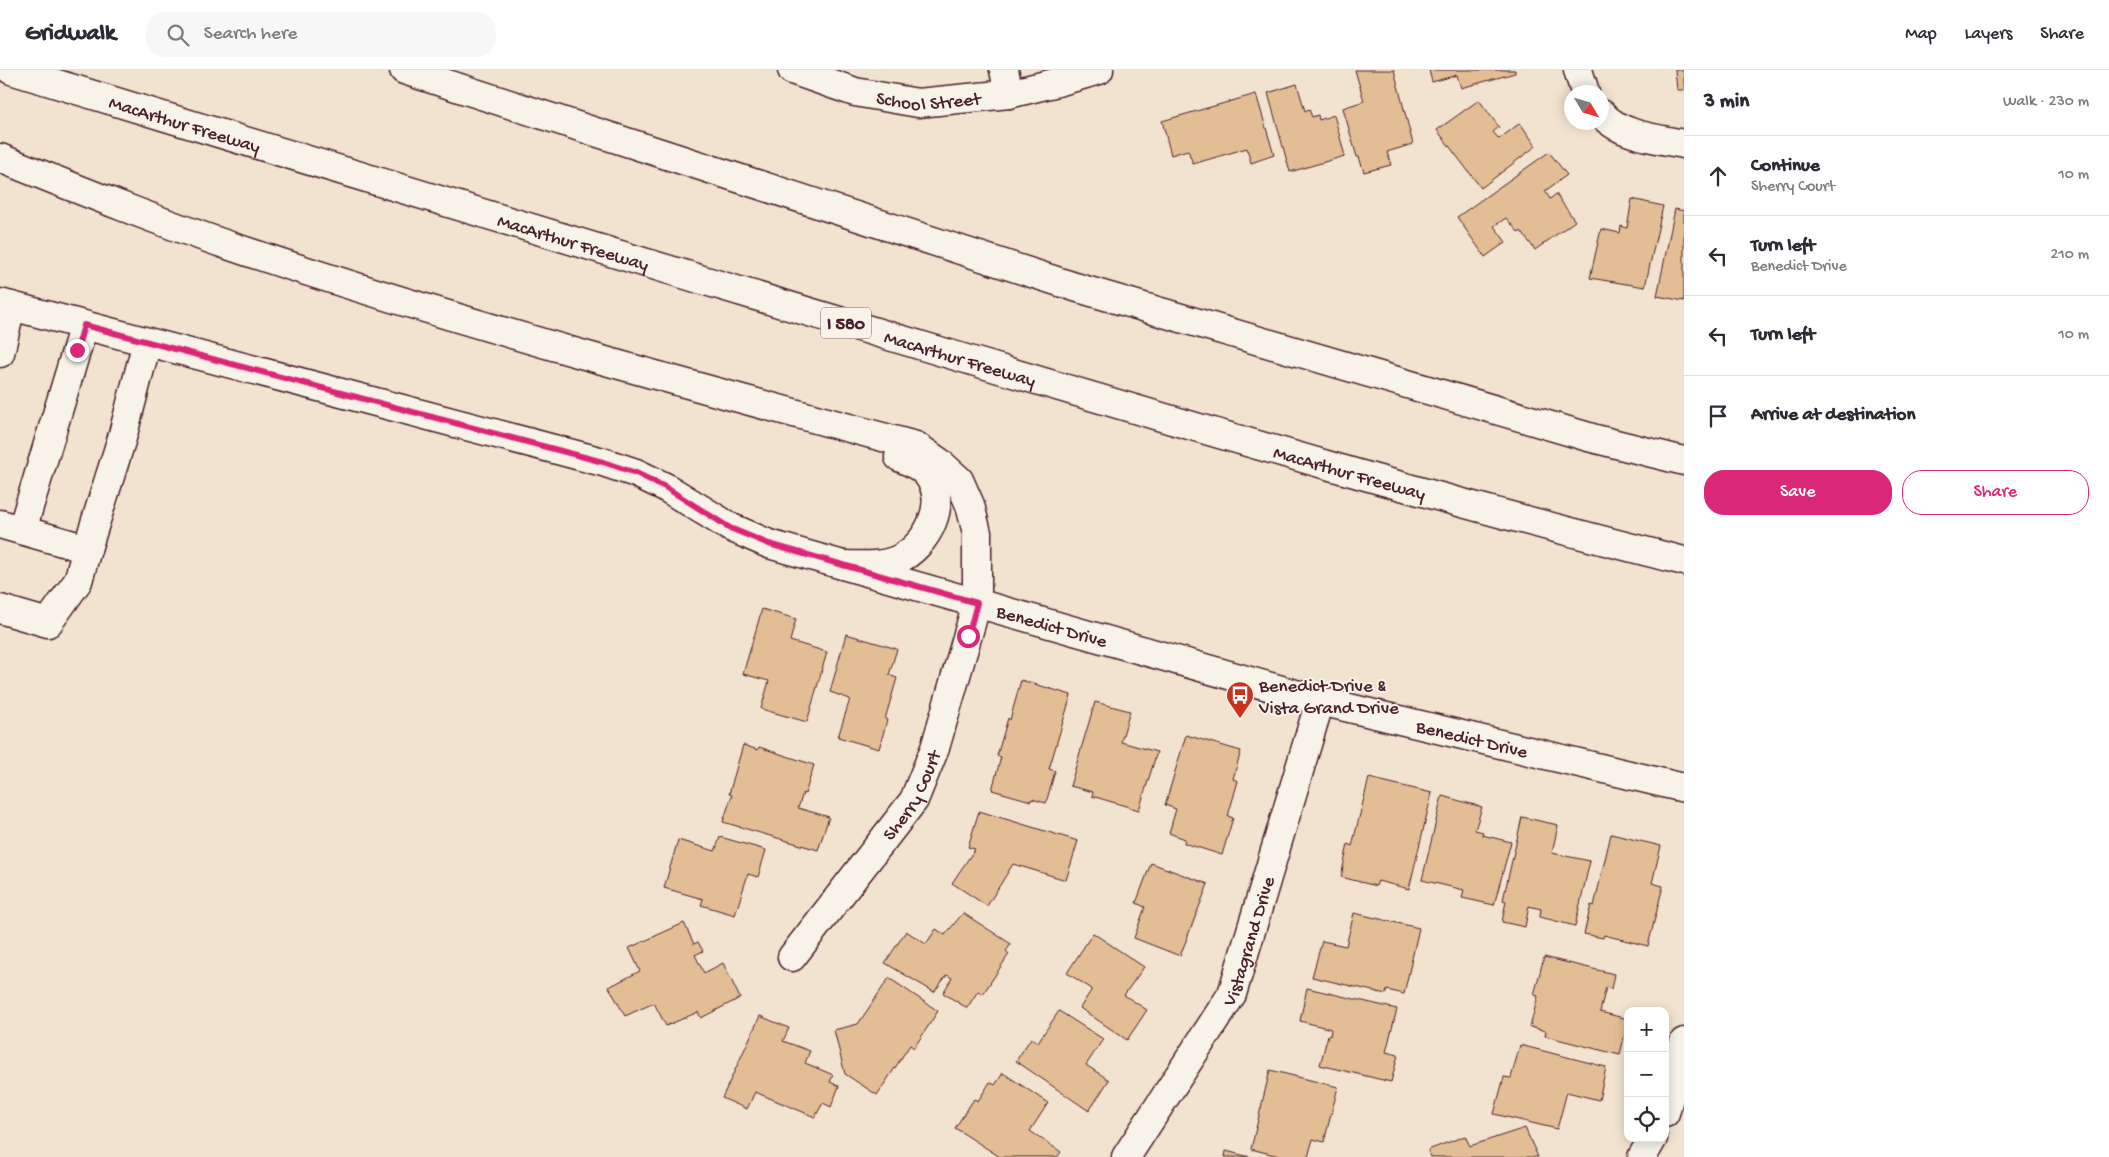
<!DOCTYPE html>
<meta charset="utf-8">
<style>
:root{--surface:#fff;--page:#f7f7f7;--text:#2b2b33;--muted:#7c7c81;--line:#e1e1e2;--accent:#db2777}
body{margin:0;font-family:"Gochi Hand",sans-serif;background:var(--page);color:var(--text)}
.controls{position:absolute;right:15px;bottom:15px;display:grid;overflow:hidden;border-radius:10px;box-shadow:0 2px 12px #0003}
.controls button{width:45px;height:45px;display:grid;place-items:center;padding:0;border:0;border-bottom:1px solid var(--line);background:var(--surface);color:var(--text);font:25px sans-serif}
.compass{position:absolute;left:1564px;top:15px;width:45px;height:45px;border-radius:50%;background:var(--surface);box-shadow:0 2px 12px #0003;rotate:128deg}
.stop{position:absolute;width:15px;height:15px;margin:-11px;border:4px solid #db2777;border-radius:50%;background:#fff}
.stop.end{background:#db2777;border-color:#fff;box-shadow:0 1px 5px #0008}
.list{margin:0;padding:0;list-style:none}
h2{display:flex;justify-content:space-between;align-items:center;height:65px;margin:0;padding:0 20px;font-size:21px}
h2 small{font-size:16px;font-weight:400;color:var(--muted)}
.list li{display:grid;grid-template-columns:32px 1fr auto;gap:15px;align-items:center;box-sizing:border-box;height:80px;padding:0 20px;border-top:1px solid var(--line)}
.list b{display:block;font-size:19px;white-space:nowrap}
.list p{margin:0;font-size:16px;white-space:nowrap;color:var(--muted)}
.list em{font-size:16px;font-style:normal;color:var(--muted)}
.actions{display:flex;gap:10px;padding:15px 20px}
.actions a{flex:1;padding:11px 0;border:1px solid var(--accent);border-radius:20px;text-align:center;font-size:18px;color:var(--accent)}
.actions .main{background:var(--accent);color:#fff}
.icon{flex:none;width:28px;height:28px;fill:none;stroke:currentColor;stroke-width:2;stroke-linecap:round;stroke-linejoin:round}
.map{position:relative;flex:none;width:1684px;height:1087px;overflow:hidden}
header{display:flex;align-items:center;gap:30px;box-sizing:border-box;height:70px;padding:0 25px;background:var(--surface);border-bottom:1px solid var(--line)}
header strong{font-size:24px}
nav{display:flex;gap:28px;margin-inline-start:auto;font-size:18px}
.search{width:350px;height:45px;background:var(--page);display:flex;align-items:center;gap:12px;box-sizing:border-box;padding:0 18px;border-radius:20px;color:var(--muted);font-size:19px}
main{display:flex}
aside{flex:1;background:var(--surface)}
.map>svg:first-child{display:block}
.building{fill:#e3be94;stroke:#4a1f2b}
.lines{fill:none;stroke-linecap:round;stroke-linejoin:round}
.minor-casing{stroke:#4a1f2b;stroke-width:31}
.highway-casing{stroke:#4a1f2b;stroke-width:31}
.minor{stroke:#f7f3e8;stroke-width:28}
.highway{stroke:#f7f3e8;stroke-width:28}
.route{stroke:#db2777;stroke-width:6}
.labels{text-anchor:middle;stroke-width:4;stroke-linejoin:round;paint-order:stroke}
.shield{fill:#f7f3e8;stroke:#7e5f64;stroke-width:1}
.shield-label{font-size:18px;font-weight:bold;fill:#4a1f2b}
.street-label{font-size:19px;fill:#4a1f2b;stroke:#f7f3e8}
.poi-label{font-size:19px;fill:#4a1f2b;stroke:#f7f3e8;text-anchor:start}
</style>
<header>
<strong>Gridwalk</strong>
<div class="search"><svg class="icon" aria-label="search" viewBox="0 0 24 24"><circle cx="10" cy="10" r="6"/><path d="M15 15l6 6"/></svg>Search here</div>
<nav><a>Map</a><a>Layers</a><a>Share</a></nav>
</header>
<main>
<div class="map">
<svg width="1684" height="1087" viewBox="0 0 1684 1087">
<rect width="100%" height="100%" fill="#f1e3cf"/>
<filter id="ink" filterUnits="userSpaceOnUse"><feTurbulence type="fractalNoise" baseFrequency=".02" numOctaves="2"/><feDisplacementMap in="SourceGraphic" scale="10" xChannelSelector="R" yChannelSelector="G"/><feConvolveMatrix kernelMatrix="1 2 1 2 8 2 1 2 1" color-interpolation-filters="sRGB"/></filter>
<g filter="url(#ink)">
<g class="building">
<polygon points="1355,0 1394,0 1413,74 1387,82 1391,95 1364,102 1359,87 1357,87 1343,38 1364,31"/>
<polygon points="1429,0 1515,0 1515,3 1461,18 1457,5 1432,12"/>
<polygon points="1675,0 1684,0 1684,20 1677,20"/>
<polygon points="1297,14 1305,41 1309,39 1312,47 1318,45 1319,50 1334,45 1345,86 1290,102 1268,23"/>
<polygon points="1256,24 1274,85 1251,93 1247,78 1193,94 1188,80 1171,85 1162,51"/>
<polygon points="1479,30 1499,57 1493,62 1499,69 1520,53 1536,76 1481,118 1437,60"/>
<polygon points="1549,82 1567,105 1545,121 1550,129 1556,124 1575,151 1535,180 1521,161 1519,163 1506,148 1494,156 1506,172 1485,187 1457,147"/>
<polygon points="1632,129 1663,136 1645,217 1590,208 1601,159 1620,163 1621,156 1627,158"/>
<polygon points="1675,139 1684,141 1684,231 1657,226"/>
<polygon points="762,539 796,549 790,571 827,582 807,652 761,639 769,611 743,604"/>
<polygon points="846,564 897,579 889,605 897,608 885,649 887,650 879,679 838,667 850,629 830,622"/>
<polygon points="1021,610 1071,625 1049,699 1055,701 1046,733 1032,729 1031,731 992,720 1001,687 997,686 1008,648 1010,650"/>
<polygon points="1095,632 1130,641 1121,672 1157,682 1139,740 1092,726 1093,722 1070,716"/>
<polygon points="1186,665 1241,681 1233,709 1238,711 1228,746 1233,748 1222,785 1184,773 1185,769 1169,763 1176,739 1165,735"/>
<polygon points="743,675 758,680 759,677 814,695 805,724 803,723 798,738 829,747 818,780 723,752 732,725 729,724"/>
<polygon points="1369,708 1432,723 1409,819 1378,811 1376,816 1341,807 1348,774 1352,776"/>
<polygon points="1442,726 1482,737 1475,760 1483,762 1482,765 1511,772 1494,835 1462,828 1464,820 1422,810"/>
<polygon points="979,741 1078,771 1066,810 1013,794 987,836 952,813 975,779 968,777"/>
<polygon points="1522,747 1558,755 1552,783 1590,791 1575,856 1540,847 1541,839 1529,836 1525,857 1502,852 1506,831 1503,830"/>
<polygon points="1611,764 1661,776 1652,813 1663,816 1648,876 1604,865 1603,868 1584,864 1591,835 1594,836"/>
<polygon points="720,767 766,780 758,807 748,804 735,845 701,835 703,829 664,818 678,770 715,781"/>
<polygon points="1151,793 1208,814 1180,886 1134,868 1145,837 1136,833"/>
<polygon points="963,843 1011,874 1006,881 1009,884 983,924 978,921 967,938 943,923 952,908 947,905 934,922 885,893 906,861 926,874 936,859 945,865"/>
<polygon points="1354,843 1419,858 1404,924 1387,920 1386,924 1312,907 1322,871 1346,876"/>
<polygon points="684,853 694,874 698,872 703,881 695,885 704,903 723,893 740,928 701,948 698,942 666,956 654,933 625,946 609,917 640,901 629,878"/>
<polygon points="1093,863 1144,897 1124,925 1147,940 1127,970 1080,938 1092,919 1067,903"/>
<polygon points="1544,887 1614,904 1611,919 1606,917 1600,942 1628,949 1620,985 1545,966 1546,961 1530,957 1538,926 1534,925"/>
<polygon points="889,908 938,941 914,978 910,975 877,1025 845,1004 834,960 858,954"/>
<polygon points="1307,918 1397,939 1386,982 1398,985 1391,1012 1320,995 1328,965 1330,966 1331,959 1300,951"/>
<polygon points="1059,941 1103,969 1086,995 1109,1010 1089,1041 1016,991 1031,968 1038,972"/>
<polygon points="760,946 789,958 783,971 810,981 805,993 833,1005 830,1012 839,1016 831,1037 823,1033 815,1047 755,1022 747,1039 722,1028"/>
<polygon points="1520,975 1606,997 1599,1030 1567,1022 1557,1059 1494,1044 1504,1007 1511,1008"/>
<polygon points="1270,1000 1338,1017 1324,1072 1313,1069 1308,1087 1283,1087 1251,1079"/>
<polygon points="1003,1003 1048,1033 1030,1061 1061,1082 1057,1087 1000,1087 955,1058 974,1029 978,1031 990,1012 995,1015"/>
<polygon points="1525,1058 1538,1087 1431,1087 1428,1080 1465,1066 1470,1076"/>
<polygon points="1226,1081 1250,1087 1225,1087"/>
</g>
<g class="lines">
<g class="minor-casing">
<g id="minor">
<path id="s1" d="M792,0l63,22 63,11 91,-9 45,-11 45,-13"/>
<polyline points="1004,0 1009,24"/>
<polyline points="1578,0 1585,22"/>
<path d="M1602,44c16,21 57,25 82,30"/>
<path id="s2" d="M0,233l603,159 33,11 29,14 65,40 39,17 551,157 364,87"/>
<polyline points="0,283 11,236"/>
<polyline points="0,454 87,479 122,368 147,272"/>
<polyline points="22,460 84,255"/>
<polyline points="0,539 48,553 78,511 87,479"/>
<path id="s3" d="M792,887l122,-157 21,-52 42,-145"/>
<polyline points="1665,1043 1684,972"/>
<path id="s4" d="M1126,1087l106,-163 88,-293"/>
<polyline points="1642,1087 1653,1068"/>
</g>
</g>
<g class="highway-casing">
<g id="highway">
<path id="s5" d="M11,0c322,98 643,196 965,292 235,70 470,140 708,199"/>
<polyline points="404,0 1075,217 1592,368 1684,391"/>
<path d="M0,88c82,33 164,66 248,94 220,73 444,134 668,194l23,16 20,18 11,25 7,28v70"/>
<path d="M843,495c17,0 37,2 54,-5 30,-13 54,-59 29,-87 -7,-8 -17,-12 -27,-16"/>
</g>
</g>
<use href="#minor" class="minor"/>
<use href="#highway" class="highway"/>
</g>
</g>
<g class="lines" filter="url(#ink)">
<polyline class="route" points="77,280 84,255 603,392 636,403 665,417 730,458 769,474 977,533 968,566"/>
</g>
<defs>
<g id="bus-pin" transform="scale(1.4375)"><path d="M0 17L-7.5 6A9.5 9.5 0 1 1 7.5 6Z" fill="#c8321e" stroke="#f7f3e8"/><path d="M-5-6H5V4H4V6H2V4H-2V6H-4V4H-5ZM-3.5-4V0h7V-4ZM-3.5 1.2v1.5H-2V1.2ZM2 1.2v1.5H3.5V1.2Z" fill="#fff"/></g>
</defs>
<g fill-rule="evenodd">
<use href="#bus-pin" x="1240" y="625"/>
</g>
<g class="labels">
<rect class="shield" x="821" y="237.5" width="50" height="31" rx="4"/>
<g class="shield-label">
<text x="846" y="259">I 580</text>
</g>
<g class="street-label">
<text dy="7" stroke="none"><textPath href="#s1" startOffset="141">School Street</textPath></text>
<text dy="7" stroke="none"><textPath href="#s5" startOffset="182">MacArthur Freeway</textPath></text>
<text dy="7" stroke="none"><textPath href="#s5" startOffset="588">MacArthur Freeway</textPath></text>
<text dy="7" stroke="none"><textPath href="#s5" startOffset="992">MacArthur Freeway</textPath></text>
<text dy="7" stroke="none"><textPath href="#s5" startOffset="1398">MacArthur Freeway</textPath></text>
<text dy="7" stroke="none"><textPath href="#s2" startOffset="1104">Benedict Drive</textPath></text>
<text dy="7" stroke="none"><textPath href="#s2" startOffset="1539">Benedict Drive</textPath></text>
<text dy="7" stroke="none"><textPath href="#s3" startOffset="202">Sherry Court</textPath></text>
<text dy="7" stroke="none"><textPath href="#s4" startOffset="250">Vistagrand Drive</textPath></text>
</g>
<g class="poi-label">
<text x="1259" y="621">Benedict Drive &amp;<tspan x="1259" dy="22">Vista Grand Drive</tspan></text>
</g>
</g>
</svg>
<div class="controls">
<button>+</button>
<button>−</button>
<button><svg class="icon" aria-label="locate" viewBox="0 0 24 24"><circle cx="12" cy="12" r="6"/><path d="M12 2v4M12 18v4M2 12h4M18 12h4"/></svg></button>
</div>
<svg class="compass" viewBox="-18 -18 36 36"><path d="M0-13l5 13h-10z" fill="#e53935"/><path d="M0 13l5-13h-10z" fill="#7c7c81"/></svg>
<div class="stop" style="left:968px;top:566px"></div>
<div class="stop end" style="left:77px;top:280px"></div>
</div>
<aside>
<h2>3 min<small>Walk · 230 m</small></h2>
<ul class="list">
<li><svg class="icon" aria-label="ahead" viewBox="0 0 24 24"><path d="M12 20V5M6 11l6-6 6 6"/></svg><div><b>Continue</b><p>Sherry Court</p></div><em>10 m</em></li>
<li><svg class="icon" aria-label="left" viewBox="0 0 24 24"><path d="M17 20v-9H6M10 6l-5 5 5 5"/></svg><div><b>Turn left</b><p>Benedict Drive</p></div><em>210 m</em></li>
<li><svg class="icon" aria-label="left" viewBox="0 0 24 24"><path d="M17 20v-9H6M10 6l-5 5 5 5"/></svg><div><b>Turn left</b></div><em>10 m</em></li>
<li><svg class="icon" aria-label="arrive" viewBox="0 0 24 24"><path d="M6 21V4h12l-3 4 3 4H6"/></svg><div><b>Arrive at destination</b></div></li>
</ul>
<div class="actions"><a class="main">Save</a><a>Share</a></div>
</aside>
</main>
